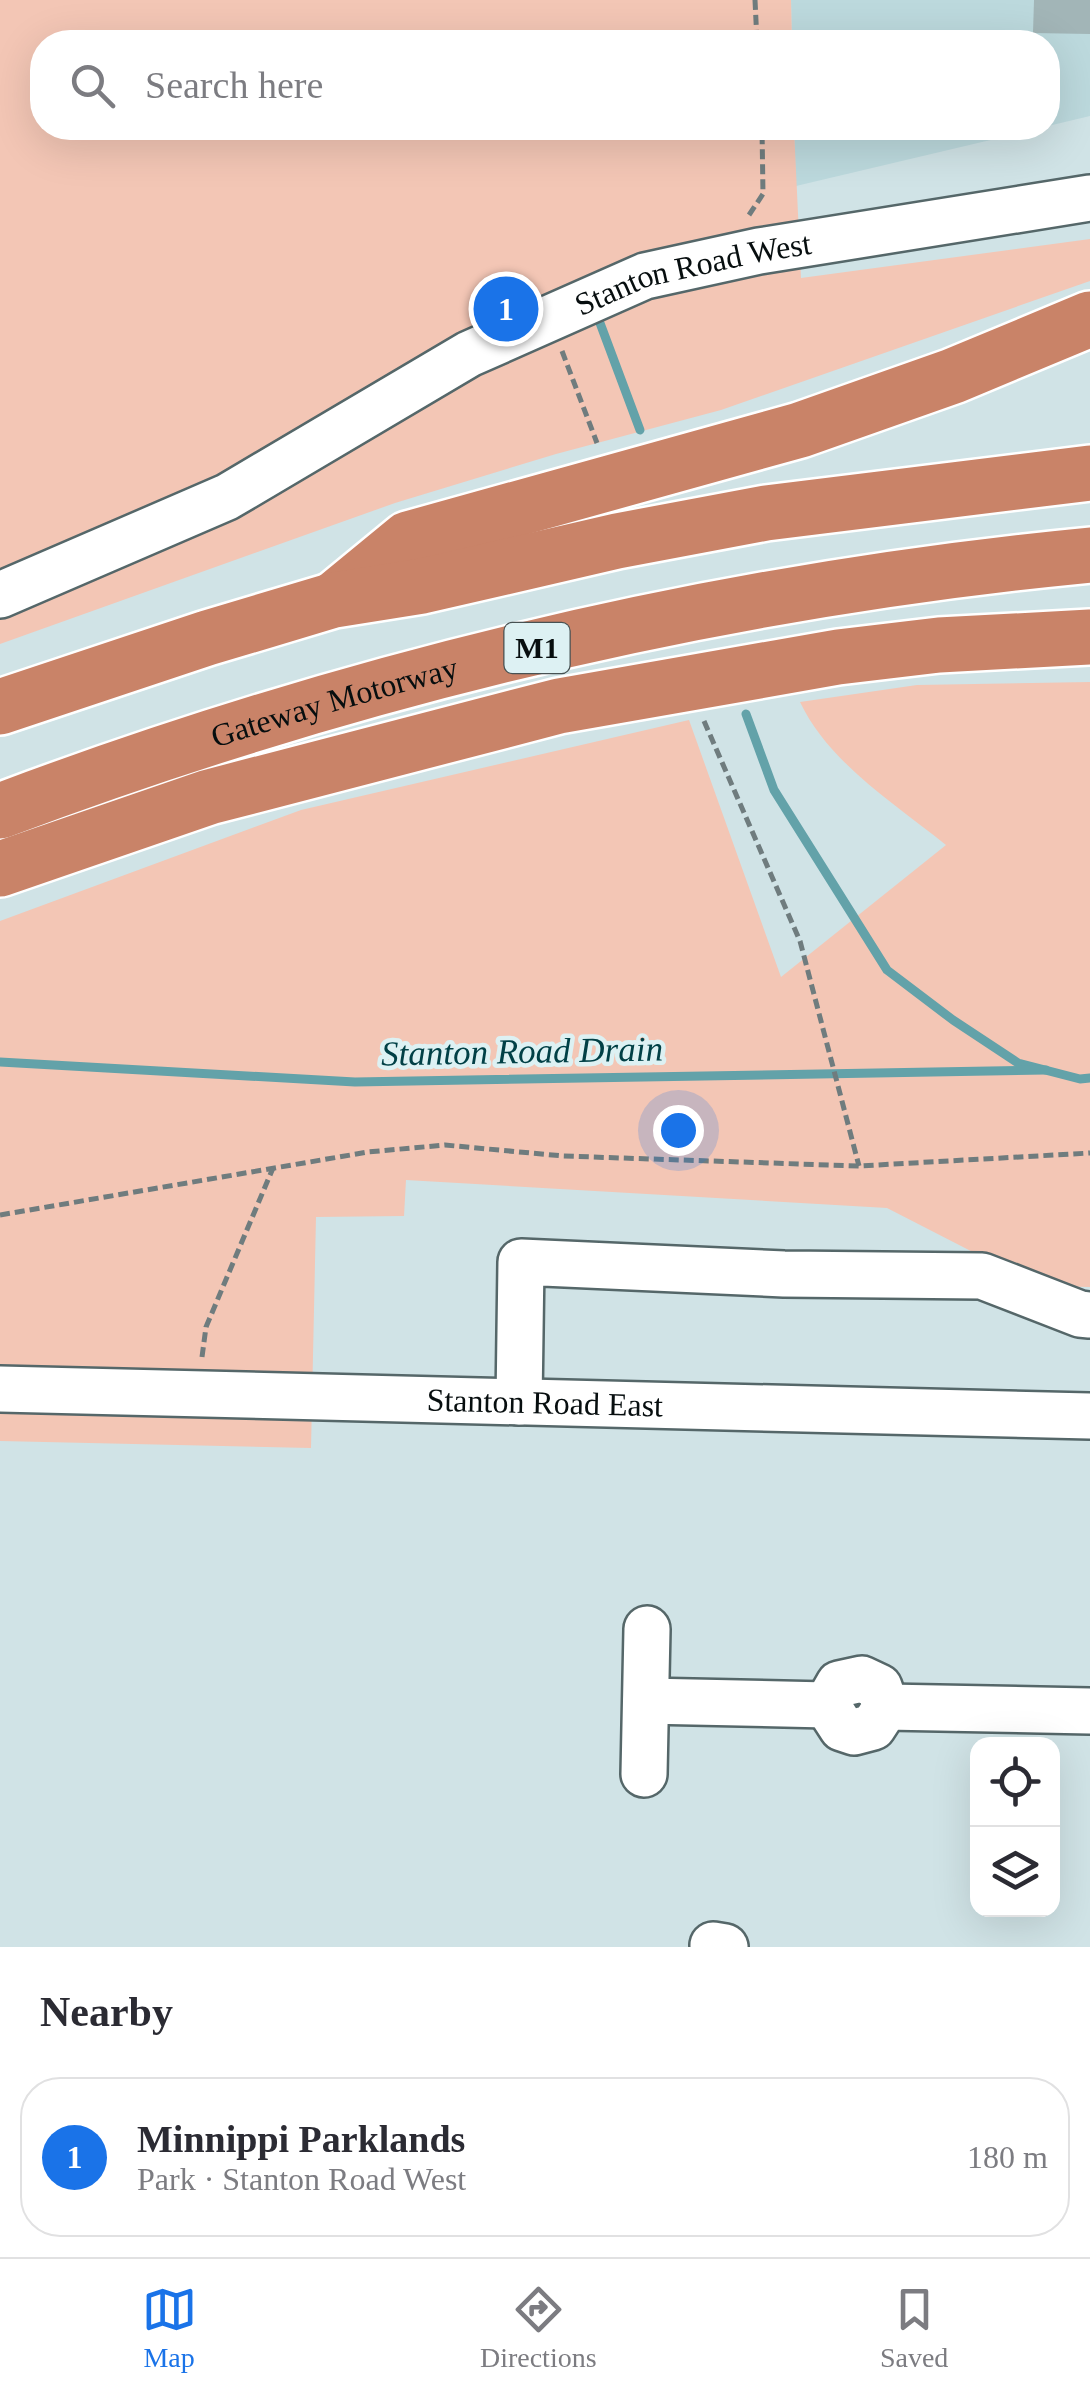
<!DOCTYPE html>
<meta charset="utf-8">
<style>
:root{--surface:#fff;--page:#f7f7f7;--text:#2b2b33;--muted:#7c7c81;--line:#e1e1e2;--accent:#1a73e8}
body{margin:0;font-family:Georgia,serif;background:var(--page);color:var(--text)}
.controls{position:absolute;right:30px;bottom:30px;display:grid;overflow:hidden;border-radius:20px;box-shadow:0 10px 40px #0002}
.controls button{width:90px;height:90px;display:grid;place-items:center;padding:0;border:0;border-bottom:2px solid var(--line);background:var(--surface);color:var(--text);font:50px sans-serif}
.you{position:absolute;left:678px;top:1130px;width:35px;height:35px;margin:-25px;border:8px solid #fff;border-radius:50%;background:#1a73e8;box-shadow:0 0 0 15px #1a73e833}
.badge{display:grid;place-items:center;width:65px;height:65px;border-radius:50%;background:var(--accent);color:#fff;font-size:32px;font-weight:700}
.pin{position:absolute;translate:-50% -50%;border:5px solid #fff;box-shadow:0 2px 10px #0006}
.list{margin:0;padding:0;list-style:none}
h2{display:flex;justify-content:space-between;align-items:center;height:130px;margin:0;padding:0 40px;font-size:42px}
h2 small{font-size:32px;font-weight:400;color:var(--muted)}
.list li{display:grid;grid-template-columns:65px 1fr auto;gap:30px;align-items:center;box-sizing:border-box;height:160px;margin:0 20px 20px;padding:0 20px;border:2px solid var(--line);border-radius:40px}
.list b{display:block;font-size:38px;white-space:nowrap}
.list p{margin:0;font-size:32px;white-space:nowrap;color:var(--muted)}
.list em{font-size:32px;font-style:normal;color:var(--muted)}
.icon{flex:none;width:55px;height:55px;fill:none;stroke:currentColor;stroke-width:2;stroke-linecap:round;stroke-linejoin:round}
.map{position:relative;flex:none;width:1090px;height:1947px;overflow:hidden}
.search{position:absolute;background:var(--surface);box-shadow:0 10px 40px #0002;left:30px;right:30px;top:30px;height:110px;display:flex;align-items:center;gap:25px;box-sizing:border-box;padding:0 35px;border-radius:40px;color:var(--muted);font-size:38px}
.sheet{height:310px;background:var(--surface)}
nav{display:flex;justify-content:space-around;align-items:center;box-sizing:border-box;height:140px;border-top:2px solid var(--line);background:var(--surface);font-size:28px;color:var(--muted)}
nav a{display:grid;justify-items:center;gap:5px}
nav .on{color:var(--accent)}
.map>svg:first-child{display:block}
.built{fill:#bcd9dd}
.green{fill:#f3c6b5}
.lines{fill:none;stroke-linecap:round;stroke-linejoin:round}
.stream{stroke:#63a2a9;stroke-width:9}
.building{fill:#a2b5b7}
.minor-casing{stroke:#556769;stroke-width:50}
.highway-casing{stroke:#fff;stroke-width:60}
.path{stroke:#6f7c7e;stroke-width:5;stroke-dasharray:10 5;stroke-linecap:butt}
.minor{stroke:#fff;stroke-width:45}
.highway{stroke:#c98368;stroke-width:55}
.labels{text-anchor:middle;stroke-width:9;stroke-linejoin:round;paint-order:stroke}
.shield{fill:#ddf1f3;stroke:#475253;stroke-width:2.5}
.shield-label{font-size:30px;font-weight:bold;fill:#070e0f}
.street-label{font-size:32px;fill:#070e0f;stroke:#ddf1f3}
.water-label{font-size:35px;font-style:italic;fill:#014046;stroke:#ddf1f3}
</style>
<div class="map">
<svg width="1090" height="1947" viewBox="0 0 1090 1947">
<rect width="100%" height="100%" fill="#d0e3e6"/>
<g class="built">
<polygon points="791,0 1090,0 1090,116 1048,126 1048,42 792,42"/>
<polygon points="794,128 1041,128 796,186"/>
</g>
<g class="green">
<polygon points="0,0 791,0 792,42 42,42 42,128 794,128 801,278 1090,239 1090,281 721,410 556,454 395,503 0,644"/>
<path d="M1090,682v605l-51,-1 -152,-78 -481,-28 -2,36 -88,1 -5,231 -311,-7v-520l301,-111 388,-90 92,257 165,-132c-52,-42 -117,-82 -146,-143l117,-17z"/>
</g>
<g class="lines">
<g class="stream">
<polyline points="600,323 640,430"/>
<polyline points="746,714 774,790 887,970 953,1020 1018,1063 1080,1079 1090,1078"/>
<polyline points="0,1062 355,1082 1046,1070"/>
</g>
</g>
<polygon class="building" points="1034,0 1090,0 1090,34 1033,33"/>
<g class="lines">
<g class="minor-casing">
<g id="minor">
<path id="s1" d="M0,595l227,-98 242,-143 176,-78 114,-25 331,-53"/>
<path id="s2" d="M0,1389l1090,27"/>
<polyline points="519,1402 521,1262 784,1274 982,1276 1080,1314 1090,1315"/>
<polygon points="862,1679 879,1687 886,1707 873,1727 854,1732 842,1728 827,1705 839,1684"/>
<polyline points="646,1701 827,1705"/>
<polyline points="886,1707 1090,1711"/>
<polyline points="644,1774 647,1629"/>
<polyline points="713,1945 725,1947"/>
</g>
</g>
<g class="highway-casing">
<g id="highway">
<polyline points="335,599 408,539 800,430 953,376 1090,319"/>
<polyline points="0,707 207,638 334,600 422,586 617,541 766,513 1090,473"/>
<path id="s3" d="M0,811c351,-132 717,-220 1090,-256"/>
<polyline points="0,869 209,797 559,706 838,657 939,645 1090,637"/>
</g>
</g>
<g class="path">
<polyline points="755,0 757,42"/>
<polyline points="749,215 763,194 762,128"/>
<polyline points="562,351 597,443"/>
<polyline points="704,721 800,941 859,1166"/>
<polyline points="0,1215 368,1152 445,1145 563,1156 859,1166 1090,1153"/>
<polyline points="202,1357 206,1327 273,1168"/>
</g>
<use href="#minor" class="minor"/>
<use href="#highway" class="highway"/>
</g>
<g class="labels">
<rect class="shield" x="504.5" y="623" width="65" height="50" rx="8"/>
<g class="shield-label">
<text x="537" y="658">M1</text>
</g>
<g class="street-label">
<text dy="11" stroke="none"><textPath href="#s1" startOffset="768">Stanton Road West</textPath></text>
<text dy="11" stroke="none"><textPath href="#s3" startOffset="352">Gateway Motorway</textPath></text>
<text dy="11" stroke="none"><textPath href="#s2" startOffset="545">Stanton Road East</textPath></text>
</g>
<g class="water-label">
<text transform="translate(522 1051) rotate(-1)" y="12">Stanton Road Drain</text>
</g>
</g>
</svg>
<div class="controls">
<button><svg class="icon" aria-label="locate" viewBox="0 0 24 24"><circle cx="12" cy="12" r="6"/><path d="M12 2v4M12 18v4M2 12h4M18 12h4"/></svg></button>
<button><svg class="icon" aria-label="layers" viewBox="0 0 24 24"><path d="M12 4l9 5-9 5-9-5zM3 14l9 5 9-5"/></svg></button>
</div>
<div class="you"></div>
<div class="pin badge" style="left:506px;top:309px">1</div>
<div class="search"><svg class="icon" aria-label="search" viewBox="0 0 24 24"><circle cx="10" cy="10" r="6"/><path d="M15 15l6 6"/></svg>Search here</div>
</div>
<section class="sheet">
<h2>Nearby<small></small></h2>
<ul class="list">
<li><span class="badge">1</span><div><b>Minnippi Parklands</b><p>Park · Stanton Road West</p></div><em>180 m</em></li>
</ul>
</section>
<nav>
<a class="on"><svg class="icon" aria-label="map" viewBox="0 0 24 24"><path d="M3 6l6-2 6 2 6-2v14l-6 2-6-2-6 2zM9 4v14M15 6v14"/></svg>Map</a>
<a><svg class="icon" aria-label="directions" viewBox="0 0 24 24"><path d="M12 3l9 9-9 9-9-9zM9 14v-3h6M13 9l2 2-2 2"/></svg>Directions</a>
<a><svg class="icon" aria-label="saved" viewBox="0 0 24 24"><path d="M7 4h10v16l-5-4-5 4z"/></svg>Saved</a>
</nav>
